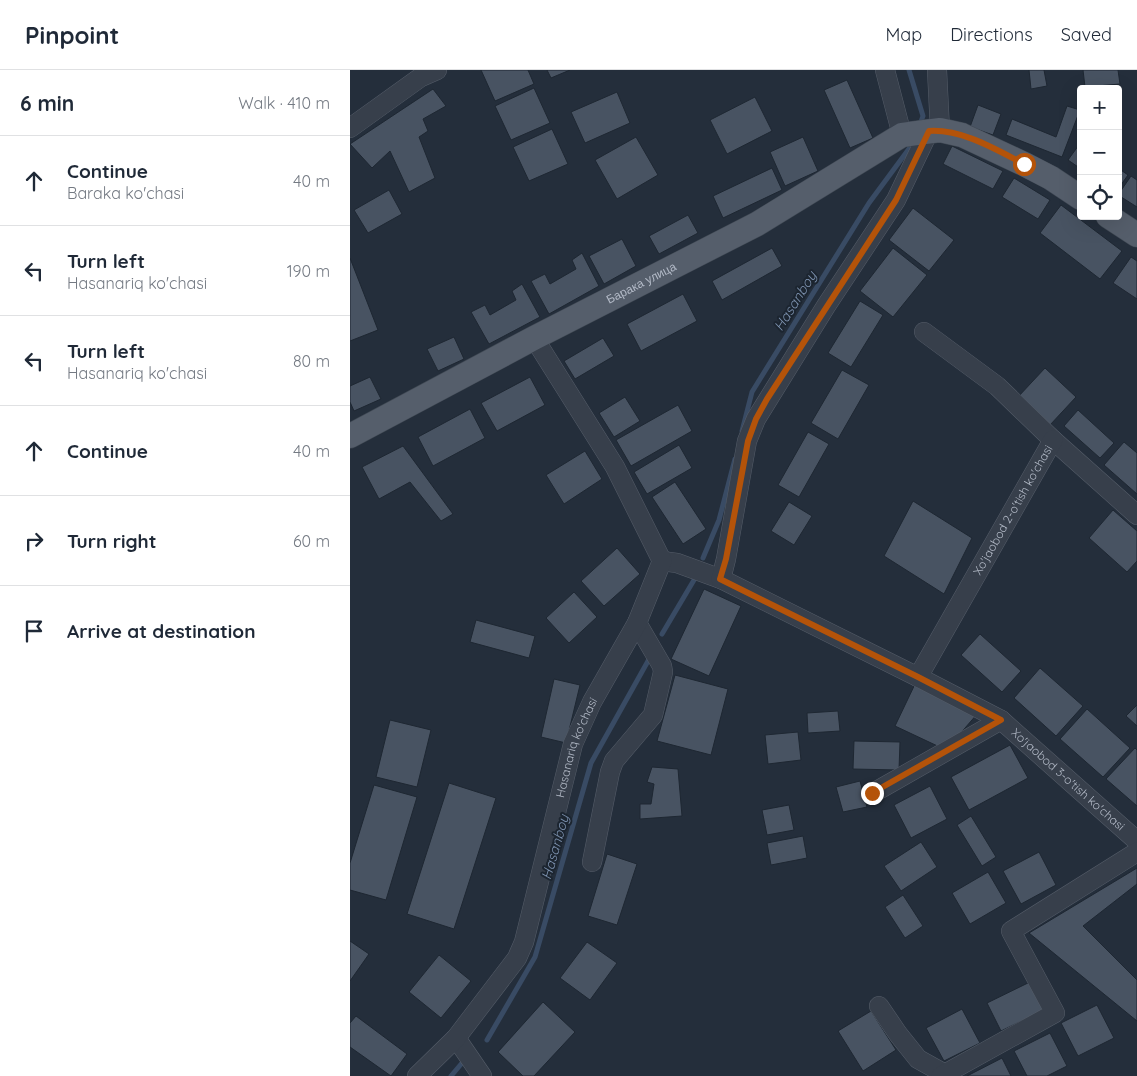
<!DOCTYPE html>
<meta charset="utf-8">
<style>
:root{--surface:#fff;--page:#f2f2f3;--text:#1f2937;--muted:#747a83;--line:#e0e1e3}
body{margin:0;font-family:Quicksand,sans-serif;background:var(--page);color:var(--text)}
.controls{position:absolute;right:15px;top:15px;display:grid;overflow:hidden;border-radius:5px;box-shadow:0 5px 20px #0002}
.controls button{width:45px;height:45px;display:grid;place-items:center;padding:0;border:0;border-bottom:1px solid var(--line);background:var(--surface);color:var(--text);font:25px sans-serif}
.stop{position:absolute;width:15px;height:15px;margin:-11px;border:4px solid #b45309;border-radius:50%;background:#fff}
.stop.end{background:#b45309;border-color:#fff;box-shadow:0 1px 5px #0008}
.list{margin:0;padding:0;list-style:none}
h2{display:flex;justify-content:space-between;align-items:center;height:65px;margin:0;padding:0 20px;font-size:21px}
h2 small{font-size:16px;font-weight:400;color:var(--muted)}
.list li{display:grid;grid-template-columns:32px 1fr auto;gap:15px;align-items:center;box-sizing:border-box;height:90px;padding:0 20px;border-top:1px solid var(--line)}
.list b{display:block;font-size:19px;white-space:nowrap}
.list p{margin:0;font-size:16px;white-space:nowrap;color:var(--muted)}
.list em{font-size:16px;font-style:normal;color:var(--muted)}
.icon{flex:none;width:28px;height:28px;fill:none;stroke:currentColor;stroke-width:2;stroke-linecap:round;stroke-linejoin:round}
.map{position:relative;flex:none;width:787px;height:1006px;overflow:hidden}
header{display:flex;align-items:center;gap:30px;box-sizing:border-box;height:70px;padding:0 25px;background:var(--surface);border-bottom:1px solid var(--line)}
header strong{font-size:24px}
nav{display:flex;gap:28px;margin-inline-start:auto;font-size:18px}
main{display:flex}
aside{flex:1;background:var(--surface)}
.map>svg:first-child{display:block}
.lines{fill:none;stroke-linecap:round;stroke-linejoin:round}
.stream{stroke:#394b64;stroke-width:5}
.building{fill:#485362;stroke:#1e2732}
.minor-casing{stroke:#555d69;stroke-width:20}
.major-casing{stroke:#404954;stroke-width:25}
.minor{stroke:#373f4b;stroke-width:19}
.major{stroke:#555e6b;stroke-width:24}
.route{stroke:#b45309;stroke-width:6}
.labels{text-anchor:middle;stroke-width:4;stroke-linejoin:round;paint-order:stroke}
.street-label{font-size:12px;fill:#b3bac7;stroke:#1c2530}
.water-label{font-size:14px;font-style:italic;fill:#7c91ae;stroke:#1c2530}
</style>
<header>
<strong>Pinpoint</strong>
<nav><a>Map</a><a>Directions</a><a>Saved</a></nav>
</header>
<main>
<aside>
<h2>6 min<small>Walk · 410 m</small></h2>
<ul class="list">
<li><svg class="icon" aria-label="ahead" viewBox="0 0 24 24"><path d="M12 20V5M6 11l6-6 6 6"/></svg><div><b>Continue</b><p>Baraka ko'chasi</p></div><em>40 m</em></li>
<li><svg class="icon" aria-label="left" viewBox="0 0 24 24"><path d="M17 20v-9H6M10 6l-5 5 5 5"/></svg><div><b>Turn left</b><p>Hasanariq ko'chasi</p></div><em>190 m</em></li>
<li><svg class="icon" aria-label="left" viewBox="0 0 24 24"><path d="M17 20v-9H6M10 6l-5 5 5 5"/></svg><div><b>Turn left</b><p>Hasanariq ko'chasi</p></div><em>80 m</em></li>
<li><svg class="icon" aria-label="ahead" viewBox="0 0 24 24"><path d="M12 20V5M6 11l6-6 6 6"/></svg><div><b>Continue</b></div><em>40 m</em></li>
<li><svg class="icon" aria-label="right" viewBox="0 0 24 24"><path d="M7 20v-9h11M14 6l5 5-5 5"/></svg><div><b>Turn right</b></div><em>60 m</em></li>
<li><svg class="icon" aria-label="arrive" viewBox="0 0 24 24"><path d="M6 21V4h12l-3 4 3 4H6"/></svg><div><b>Arrive at destination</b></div></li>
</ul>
</aside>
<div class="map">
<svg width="787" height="1006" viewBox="0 0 787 1006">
<rect width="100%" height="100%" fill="#242e3b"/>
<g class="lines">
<g class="stream">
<polyline points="559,0 573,46 569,57"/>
<polyline points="392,361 402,322 519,133 564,72"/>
<polyline points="353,488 369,450 385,389"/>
<polyline points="312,564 344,510"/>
<polyline points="137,970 185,887 241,693 298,591"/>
<polyline points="101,1006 112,993"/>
</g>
</g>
<g class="building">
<polygon points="131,0 178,0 184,14 145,31"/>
<polygon points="197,0 220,0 201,8"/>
<polygon points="679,0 694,0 697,16 681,19"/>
<polygon points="733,0 768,0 770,14 735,17"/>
<polygon points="497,10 523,68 500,78 474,20"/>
<polygon points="184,18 200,53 161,70 145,36"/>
<polygon points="83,19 96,36 73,49 78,61 69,67 85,108 59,122 40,81 22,98 0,74"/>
<polygon points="267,22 280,53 235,73 221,42"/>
<polygon points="405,27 422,61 377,84 360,50"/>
<polygon points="628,35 651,44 643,65 620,57"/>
<polygon points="717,36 730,40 712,87 656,65 662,49 706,67"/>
<polygon points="202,59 218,94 179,111 163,77"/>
<polygon points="286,67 308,105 267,129 245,90"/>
<polygon points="453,67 468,101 435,116 420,82"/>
<polygon points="731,72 731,99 718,90"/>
<polygon points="602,76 653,101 643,119 593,94"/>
<polygon points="422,98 432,120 373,148 363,126"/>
<polygon points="768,98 778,105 768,119"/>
<polygon points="781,106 787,110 787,137 768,125"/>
<polygon points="664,108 700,130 688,149 652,127"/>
<polygon points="39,120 52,144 18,163 4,140"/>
<polygon points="711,135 772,181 750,209 690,163"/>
<polygon points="563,138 604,170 579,201 539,170"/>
<polygon points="338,145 348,163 309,184 299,166"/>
<polygon points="272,169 286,196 254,214 239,186"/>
<polygon points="422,178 432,196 372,230 362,211"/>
<polygon points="543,178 577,205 543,247 510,221"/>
<polygon points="232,183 249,216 199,244 181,211 195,204 200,214 226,199 222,190"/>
<polygon points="781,187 787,191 787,229 763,213"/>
<polygon points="0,188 28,260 0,271"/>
<polygon points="172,214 190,247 139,274 121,242 135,235 140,245 166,230 162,221"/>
<polygon points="333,224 347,251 291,281 277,254"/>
<polygon points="510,231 533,245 501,297 478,283"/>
<polygon points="104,267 114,289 88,301 77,279"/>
<polygon points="253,268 264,286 225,309 214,291"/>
<polygon points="695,298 726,327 700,355 668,327"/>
<polygon points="492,300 519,315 488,369 461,353"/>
<polygon points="20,307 31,329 4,341 0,332 0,316"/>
<polygon points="180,307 195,335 147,361 131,333"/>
<polygon points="275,327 290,351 264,367 249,343"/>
<polygon points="328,335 342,361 281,396 266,370"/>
<polygon points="120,339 135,368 83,396 68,367"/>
<polygon points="728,340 764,373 750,388 714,356"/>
<polygon points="458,362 479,374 449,427 428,415"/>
<polygon points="774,372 787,383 787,424 754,395"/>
<polygon points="329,375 342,398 297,424 284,402"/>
<polygon points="53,376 103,444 91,451 60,412 29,429 12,397"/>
<polygon points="235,381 252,409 214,434 196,405"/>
<polygon points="325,412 356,459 333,474 302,427"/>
<polygon points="563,431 622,468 594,524 534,486"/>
<polygon points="439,432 462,446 444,475 421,461"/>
<polygon points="763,440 787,461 787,491 777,502 739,468"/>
<polygon points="267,478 290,504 254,536 231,511"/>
<polygon points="354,519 391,536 359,606 321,589"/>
<polygon points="224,522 247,547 219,573 196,548"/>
<polygon points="126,550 185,566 179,588 120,572"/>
<polygon points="630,564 671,601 652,622 611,585"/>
<polygon points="690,598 733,636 706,666 664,628"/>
<polygon points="325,605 378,619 361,685 307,671"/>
<polygon points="204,609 230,615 216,673 191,667"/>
<polygon points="566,612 628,643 596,680 545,656"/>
<polygon points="787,635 787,656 776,646"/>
<polygon points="737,639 780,678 753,707 710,669"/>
<polygon points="488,641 490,661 458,663 457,643"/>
<polygon points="40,650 81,660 67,717 26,707"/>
<polygon points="448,662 451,690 418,694 415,665"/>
<polygon points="504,671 550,672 549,700 503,699"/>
<polygon points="660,675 678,708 619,740 601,707"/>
<polygon points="785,678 787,680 787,736 756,709"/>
<polygon points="302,697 328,699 332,746 290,749 290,734 301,734 304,714 297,712"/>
<polygon points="510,711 517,737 493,742 486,717"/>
<polygon points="99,713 146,728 104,859 57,844"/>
<polygon points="24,715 67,727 36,830 0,820 0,793"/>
<polygon points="580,716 597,749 561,768 544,735"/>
<polygon points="439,735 444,760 417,765 412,740"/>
<polygon points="621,746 646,787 632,796 607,755"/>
<polygon points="453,766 457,788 421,795 417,773"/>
<polygon points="571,772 587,797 551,821 534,796"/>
<polygon points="689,782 706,815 671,834 653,801"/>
<polygon points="257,784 287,794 267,855 238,846"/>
<polygon points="787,798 787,814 733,856 787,910 787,951 679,863"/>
<polygon points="638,802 656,833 620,854 602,823"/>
<polygon points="553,825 573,856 555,868 535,837"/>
<polygon points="0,871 19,884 0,911"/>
<polygon points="237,872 267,893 240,930 210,908"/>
<polygon points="89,885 121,911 91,948 59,922"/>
<polygon points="682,911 696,939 651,961 637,933"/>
<polygon points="193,932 225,962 184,1006 173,1006 148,982"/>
<polygon points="747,935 764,968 728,986 711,953"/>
<polygon points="612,939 630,973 594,991 576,958"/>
<polygon points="521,941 546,980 513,1001 488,961"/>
<polygon points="6,946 57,984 41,1006 0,977 0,953"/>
<polygon points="700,963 717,996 697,1006 677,1006 664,981"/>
<polygon points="652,988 661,1006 617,1006"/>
</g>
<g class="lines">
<g class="minor-casing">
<g id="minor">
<polyline points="535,0 552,65"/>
<polyline points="587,0 590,60"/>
<polyline points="0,58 71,7 87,0"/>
<polyline points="574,262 647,316 703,370 787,445"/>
<path id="s1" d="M312,491l15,2 44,16 197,98 83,43 136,121"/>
<polyline points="371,509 376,489 397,371 406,349 476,236 546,130 579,61"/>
<path id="s2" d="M568,607l135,-237"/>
<polyline points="523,723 651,650"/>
<polyline points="242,792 260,702 264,691 303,645 313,602 312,596 287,553"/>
<polyline points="529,936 548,964 568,989 595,1004 597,1006"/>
<polyline points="106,968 132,1006"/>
<path id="s3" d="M67,1006l39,-38 61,-80 7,-16 49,-198 19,-42 45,-79 25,-62 -47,-94 -81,-129"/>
<polyline points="591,1006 705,943 661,861 787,782"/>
</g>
</g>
<g class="major-casing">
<g id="major">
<polyline points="758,146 787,165"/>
<path id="s4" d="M0,366l184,-98 223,-114 145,-89 38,-5 22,5 62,29 27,14 30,20"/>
</g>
</g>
<use href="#minor" class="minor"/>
<use href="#major" class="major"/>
</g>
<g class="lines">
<path class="route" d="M522,723l129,-73 -83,-43 -198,-98 6,-20 22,-118 8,-22 11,-20 129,-199 33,-69c33,-2 66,18 95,33"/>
</g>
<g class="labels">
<g class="street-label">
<text dy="4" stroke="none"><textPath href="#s4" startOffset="329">Барака улица</textPath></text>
<text dy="4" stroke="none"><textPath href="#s2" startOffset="192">Xo'jaobod 2-o'tish ko'chasi</textPath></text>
<text dy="4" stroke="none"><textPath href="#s3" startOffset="374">Hasanariq ko'chasi</textPath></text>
<text dy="4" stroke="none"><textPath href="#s1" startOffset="465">Xo'jaobod 3-o'tish ko'chasi</textPath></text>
</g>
<g class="water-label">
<text transform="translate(445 231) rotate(-58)" y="5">Hasanboy</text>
<text transform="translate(205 777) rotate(-74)" y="5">Hasanboy</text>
</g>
</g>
</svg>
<div class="controls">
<button>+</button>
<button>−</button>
<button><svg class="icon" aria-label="locate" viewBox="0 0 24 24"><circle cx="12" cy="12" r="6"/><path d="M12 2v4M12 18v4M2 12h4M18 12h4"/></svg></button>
</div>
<div class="stop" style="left:674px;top:94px"></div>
<div class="stop end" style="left:522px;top:723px"></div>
</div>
</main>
